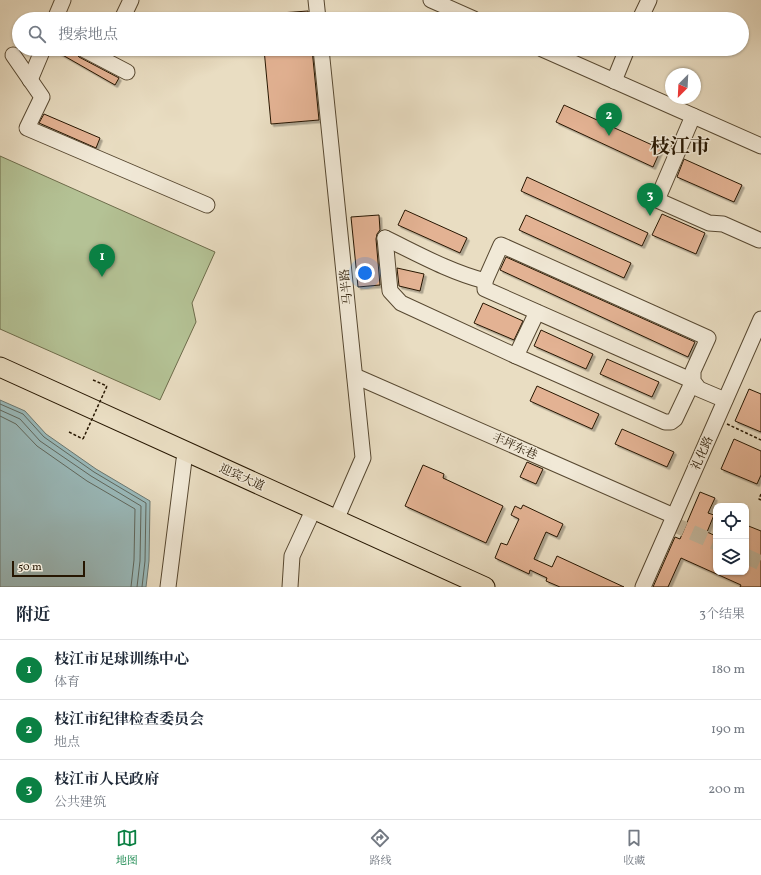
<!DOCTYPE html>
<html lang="zh">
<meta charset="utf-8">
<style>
:root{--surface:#fff;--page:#f2f2f3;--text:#1f2937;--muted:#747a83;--line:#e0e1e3;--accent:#0b8043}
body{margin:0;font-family:Vollkorn,"Noto Serif SC",serif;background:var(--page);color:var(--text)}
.controls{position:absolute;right:12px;bottom:12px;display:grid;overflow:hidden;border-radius:8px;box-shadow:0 1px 3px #0004}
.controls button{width:36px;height:36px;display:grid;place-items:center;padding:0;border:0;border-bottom:1px solid var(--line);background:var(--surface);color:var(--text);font:20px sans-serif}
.compass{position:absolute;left:665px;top:68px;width:36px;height:36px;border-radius:50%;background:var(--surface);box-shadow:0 1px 3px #0004;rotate:204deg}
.scale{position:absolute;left:12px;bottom:10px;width:73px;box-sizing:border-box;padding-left:4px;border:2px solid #261601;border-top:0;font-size:11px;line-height:14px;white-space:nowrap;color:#261601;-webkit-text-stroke:3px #f1e9d7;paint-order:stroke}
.you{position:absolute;left:365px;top:273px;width:14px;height:14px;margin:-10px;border:3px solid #fff;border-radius:50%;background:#1a73e8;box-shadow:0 0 0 6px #1a73e833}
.badge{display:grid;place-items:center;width:26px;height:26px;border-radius:50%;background:var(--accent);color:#fff;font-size:13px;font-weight:700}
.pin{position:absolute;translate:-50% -33px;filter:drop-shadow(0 1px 2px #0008)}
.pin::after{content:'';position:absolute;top:21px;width:14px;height:12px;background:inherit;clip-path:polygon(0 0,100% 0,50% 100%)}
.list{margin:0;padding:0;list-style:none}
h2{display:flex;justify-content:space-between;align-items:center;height:52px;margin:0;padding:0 16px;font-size:17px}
h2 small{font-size:13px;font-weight:400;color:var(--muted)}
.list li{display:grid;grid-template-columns:26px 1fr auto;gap:12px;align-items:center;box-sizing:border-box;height:60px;padding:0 16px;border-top:1px solid var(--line)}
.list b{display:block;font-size:15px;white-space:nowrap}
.list p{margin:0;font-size:13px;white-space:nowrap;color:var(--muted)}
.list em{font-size:13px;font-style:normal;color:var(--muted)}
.icon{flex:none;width:22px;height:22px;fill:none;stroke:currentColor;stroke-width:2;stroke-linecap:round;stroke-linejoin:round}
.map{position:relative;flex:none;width:761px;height:587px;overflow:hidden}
.search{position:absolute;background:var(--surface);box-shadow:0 1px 3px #0004;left:12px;right:12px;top:12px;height:44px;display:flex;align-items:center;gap:10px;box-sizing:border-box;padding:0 14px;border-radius:22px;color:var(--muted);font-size:15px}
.sheet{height:232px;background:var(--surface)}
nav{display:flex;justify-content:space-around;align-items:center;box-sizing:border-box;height:56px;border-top:1px solid var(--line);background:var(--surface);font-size:11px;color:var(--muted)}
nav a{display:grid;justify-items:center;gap:2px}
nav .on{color:var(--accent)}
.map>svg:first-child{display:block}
.green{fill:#b4c295;stroke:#6d6c4b}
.water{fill:#9ababb;stroke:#6c7871}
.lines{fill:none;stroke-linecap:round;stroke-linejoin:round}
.shore{stroke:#60685e;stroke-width:1}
.building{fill:#e3b293;stroke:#261601;filter:url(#shadow)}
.minor-tunnel{stroke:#c2b59b;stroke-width:15;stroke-dasharray:15 8;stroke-linecap:butt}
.minor-casing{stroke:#574831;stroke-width:17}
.major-casing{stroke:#261601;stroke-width:21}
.path{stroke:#261601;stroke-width:1.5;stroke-dasharray:3 2;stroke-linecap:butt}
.minor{stroke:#f1e9d7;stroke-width:15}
.major{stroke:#e9ddc2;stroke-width:19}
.path-bridge{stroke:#261601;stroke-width:1.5;stroke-dasharray:3 2;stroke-linecap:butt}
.labels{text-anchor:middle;stroke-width:3;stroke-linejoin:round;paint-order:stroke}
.street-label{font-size:12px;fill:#261601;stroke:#f1e9d7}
.town-label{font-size:20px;font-weight:bold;fill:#261601;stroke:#f1e9d7}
</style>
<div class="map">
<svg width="761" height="587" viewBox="0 0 761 587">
<defs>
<filter id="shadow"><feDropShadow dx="2.5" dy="2.5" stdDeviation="0" flood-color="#0004"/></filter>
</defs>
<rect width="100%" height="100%" fill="#e9ddc2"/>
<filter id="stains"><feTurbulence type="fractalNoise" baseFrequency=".005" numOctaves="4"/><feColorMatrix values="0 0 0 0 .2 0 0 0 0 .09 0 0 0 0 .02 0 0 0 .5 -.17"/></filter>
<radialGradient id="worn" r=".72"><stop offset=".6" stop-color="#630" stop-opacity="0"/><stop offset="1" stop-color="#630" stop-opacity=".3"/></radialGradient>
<polygon class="green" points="0,156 215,252 192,303 196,322 160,400 0,329"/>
<polygon class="water" points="0,400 25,411 46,434 96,469 150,501 149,561 146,587 0,587"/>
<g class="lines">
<g class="shore">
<polyline points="0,404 23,414 44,437 94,472 146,503 145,561 142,587"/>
<polyline points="0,410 20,419 40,441 91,476 141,506 140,561 137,587"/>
<polyline points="0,416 16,424 37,446 87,481 135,509 134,560 131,587"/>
</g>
</g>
<g class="building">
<polygon points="308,11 309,19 280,19 280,13"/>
<polygon points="52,49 74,49 75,53 79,57 119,78 115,85"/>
<polygon points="264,49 312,49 319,120 271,124"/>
<polygon points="564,105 661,149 653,167 556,122"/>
<polygon points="44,114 100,138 96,148 39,123"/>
<polygon points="684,159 742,185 734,202 677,177"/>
<polygon points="527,177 648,233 642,246 521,191"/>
<polygon points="405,210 467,238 460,253 398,225"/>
<polygon points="662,214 705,233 696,254 652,235"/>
<polygon points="379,215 380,230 377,234 376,239 380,285 358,287 351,217"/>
<polygon points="526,215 631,263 624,278 519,230"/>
<polygon points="506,257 695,342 688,357 500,270"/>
<polygon points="397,268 424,274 420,291 399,286"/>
<polygon points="483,303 523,321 514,340 474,323"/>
<polygon points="541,330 593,354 586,369 534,346"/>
<polygon points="607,359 659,382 652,397 600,374"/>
<polygon points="537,386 599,414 592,429 530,401"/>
<polygon points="749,389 761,394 761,432 735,421"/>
<polygon points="622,429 674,452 667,467 615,444"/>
<polygon points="734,439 761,451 761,475 757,484 721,469"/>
<polygon points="527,462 543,469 536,484 520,477"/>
<polygon points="423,465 444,474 443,478 503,506 486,543 405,506"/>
<polygon points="700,492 715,498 708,513 714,515 707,532 716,536 716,572 746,572 746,525 761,531 761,587 740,587 741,585 681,558 668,587 653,587 675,537 680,539"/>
<polygon points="523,505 563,524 557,537 546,532 534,559 552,567 557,556 624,587 560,587 546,581 547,578 530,570 529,574 495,558 501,543 507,545 519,519 511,515 515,506 521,509"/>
</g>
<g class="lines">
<g class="minor-tunnel">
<polyline points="671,523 716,543"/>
<polyline points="746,556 761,563"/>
</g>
<g class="minor-casing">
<g id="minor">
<polyline points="316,0 318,19"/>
<polyline points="431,0 474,19"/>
<polyline points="55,19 63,0"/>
<polyline points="122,19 131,0"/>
<polyline points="640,19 649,0"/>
<polyline points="83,49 127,72"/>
<polyline points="321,49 363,458 336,520"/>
<polyline points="542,49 761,146"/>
<polyline points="13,55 42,97 27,128 207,205"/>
<polyline points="30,80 43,49"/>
<polyline points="614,81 627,49"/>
<polyline points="693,116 657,200 709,223 723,224 759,240"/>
<polyline points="385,238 390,291 401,303 516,356"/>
<path d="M385,238c33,16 65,34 100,43"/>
<polyline points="537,312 516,356 665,422 671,422 675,419 693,381 485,289 485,281 501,245 708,338 693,371 693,381 699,389 725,400"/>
<polyline points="355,376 674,516"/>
<polyline points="168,587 184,460"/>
<polyline points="290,587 292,556 310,517"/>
<polyline points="643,587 761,319"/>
</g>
</g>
<g class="major-casing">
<polyline id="major" points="0,367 485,587"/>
</g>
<g class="path">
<polyline points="93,380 107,386"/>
<polyline points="727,424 761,440"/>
<polyline points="69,432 83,439"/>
<polyline points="761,494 759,499 761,500"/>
</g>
<use href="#minor" class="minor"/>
<use href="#major" class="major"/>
<polyline class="path-bridge" points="83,439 107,386"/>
</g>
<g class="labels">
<g class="street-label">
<text transform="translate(346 287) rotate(-96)" y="4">马半路</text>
<text transform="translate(515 446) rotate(24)" y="4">丰坪东巷</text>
<text transform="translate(702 453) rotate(-66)" y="4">礼化路</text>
<text transform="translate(242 477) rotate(24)" y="4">迎宾大道</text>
</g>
<g class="town-label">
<text x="680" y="153">枝江市</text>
</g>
</g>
<rect width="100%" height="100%" filter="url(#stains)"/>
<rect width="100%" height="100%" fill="url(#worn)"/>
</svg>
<div class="controls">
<button><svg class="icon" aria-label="locate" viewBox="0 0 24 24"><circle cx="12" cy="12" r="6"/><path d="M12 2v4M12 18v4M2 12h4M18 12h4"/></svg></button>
<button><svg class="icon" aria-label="layers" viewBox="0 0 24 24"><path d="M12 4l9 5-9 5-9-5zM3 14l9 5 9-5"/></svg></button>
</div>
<svg class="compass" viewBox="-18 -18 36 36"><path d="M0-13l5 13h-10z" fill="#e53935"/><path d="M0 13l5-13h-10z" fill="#747a83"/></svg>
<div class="scale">50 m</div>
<div class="you"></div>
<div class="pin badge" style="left:102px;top:277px">1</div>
<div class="pin badge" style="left:609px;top:136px">2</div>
<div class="pin badge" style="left:650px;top:216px">3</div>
<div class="search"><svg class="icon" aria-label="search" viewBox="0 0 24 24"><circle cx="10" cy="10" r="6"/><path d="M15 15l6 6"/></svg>搜索地点</div>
</div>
<section class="sheet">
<h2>附近<small>3个结果</small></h2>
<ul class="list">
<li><span class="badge">1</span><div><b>枝江市足球训练中心</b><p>体育</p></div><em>180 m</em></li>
<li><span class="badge">2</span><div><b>枝江市纪律检查委员会</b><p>地点</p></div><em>190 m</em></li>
<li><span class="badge">3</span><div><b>枝江市人民政府</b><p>公共建筑</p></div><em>200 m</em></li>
</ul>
</section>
<nav>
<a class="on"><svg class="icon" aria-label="map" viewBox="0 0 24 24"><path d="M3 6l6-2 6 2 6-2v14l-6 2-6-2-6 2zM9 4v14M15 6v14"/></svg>地图</a>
<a><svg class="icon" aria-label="directions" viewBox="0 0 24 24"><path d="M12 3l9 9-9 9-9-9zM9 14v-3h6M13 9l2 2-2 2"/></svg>路线</a>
<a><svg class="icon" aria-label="saved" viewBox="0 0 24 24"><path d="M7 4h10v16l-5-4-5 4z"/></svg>收藏</a>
</nav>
